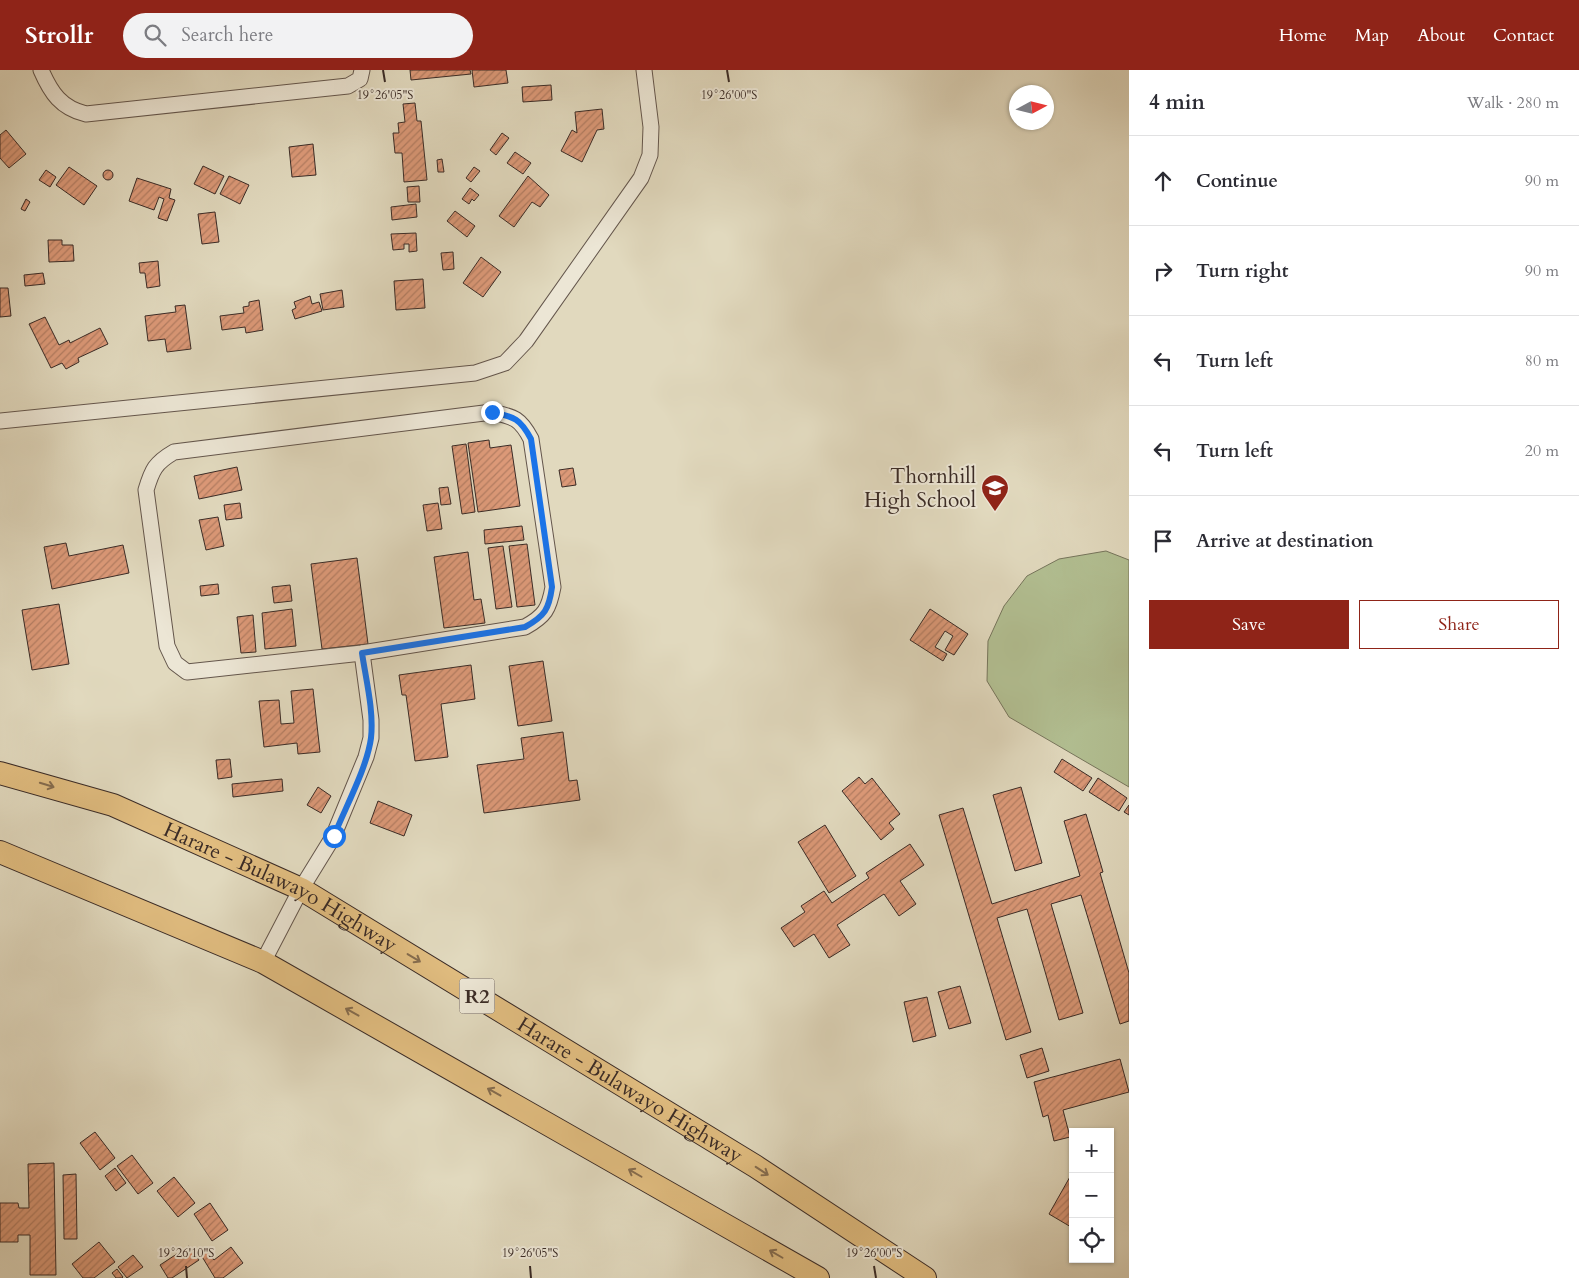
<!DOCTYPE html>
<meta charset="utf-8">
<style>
:root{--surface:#fff;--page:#f2f2f3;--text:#2b2b33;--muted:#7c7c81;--line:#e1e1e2;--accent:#8f2418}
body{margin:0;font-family:Cardo,serif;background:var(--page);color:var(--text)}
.controls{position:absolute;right:15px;bottom:15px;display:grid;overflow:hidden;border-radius:0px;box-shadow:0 1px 4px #0004}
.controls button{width:45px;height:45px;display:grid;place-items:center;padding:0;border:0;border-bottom:1px solid var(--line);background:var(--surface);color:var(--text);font:25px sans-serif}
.compass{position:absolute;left:1009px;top:15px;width:45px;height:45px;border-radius:50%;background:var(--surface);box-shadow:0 1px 4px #0004;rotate:83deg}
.stop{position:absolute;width:15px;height:15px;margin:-11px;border:4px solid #1a73e8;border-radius:50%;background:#fff}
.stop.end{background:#1a73e8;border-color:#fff;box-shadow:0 1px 5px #0008}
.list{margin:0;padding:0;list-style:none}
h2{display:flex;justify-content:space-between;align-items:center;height:65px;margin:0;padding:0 20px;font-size:21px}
h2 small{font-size:16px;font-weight:400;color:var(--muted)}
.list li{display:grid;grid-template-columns:32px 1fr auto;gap:15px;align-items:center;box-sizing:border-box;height:90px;padding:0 20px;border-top:1px solid var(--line)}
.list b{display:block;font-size:19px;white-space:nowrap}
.list em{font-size:16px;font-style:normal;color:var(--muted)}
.actions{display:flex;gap:10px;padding:15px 20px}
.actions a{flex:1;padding:11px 0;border:1px solid var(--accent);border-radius:0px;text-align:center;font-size:18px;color:var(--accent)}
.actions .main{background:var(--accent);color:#fff}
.icon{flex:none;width:28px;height:28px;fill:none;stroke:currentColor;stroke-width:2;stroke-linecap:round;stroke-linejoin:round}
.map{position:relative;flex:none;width:1129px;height:1208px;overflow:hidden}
header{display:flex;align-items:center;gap:30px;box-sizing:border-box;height:70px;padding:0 25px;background:var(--accent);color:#fff}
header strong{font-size:24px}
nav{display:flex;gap:28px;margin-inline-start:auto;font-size:18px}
.search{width:350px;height:45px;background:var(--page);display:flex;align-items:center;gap:12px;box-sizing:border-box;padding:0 18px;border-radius:28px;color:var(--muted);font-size:19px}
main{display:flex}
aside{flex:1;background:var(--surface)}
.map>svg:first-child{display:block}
.pitch{fill:#b2bf92;stroke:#76755c}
.building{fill:url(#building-hatch);stroke:#3a2b26}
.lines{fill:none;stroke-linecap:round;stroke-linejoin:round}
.minor-casing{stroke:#64564c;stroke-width:17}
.highway-casing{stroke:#3a2b26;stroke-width:24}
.minor{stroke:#ece6d5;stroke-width:15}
.highway{stroke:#e0bc7f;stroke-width:22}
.oneway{stroke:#856c4e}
.route{stroke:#1a73e8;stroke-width:6}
.ticks{fill:none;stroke:#3a2b26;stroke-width:2}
.labels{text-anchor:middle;stroke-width:4;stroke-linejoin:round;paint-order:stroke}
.shield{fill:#ece6d5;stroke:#6f635a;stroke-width:1}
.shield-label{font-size:20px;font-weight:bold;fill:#3a2b26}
.poi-label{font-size:21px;fill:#3a2b26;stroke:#ece6d5;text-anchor:end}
.street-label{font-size:21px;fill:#3a2b26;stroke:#ece6d5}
.ticks-label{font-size:12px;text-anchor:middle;fill:#3a2b26;stroke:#ece6d5;stroke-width:4;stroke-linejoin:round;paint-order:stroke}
</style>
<header>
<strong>Strollr</strong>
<div class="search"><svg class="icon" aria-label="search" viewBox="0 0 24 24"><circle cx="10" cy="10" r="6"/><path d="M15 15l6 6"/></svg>Search here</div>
<nav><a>Home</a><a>Map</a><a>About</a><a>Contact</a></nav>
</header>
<main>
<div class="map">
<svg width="1129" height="1208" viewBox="0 0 1129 1208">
<defs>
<pattern id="building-hatch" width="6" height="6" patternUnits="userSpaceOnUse" patternTransform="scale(1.25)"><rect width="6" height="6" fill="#dc9978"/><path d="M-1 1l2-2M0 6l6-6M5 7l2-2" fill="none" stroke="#b37d62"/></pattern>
</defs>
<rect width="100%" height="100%" fill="#e1d9be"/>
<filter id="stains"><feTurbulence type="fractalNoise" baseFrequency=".004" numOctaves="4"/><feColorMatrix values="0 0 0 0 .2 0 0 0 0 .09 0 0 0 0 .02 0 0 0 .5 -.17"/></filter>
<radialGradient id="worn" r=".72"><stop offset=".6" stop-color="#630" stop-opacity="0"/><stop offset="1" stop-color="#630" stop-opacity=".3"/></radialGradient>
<polygon class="pitch" points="1106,481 1129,490 1129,717 1009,647 987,611 988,571 1004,536 1027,506 1059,489"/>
<g class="building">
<polygon points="410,0 470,0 471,4 411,10"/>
<polygon points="472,0 506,0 508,13 474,17"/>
<polygon points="551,15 552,30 523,32 522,17"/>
<polygon points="415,33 417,51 421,51 427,110 404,112 402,83 395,83 393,63 399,63 398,53 405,52 403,34"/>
<polygon points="602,39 604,59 597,60 582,92 561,81 572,60 577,63 575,42"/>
<polygon points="6,60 26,84 9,98 0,88 0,65"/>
<polygon points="502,63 509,68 496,85 490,80"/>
<polygon points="313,74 316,105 292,107 289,77"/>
<polygon points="515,82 531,93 523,104 507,93"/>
<polygon points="442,89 444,102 438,102 437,90"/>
<polygon points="203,96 224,106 215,124 194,114"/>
<polygon points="69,97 97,116 84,135 56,115"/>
<polygon points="474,97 480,101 471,112 466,108"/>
<circle cx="108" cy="105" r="5"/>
<polygon points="46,100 56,107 50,117 39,110"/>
<polygon points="229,106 249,115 240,134 220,124"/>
<polygon points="528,106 549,125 540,137 532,132 514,157 499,146"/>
<polygon points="137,108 171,119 169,128 175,130 167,151 158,148 164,129 159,127 154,140 129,131"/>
<polygon points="419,116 420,132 408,132 407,117"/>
<polygon points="470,118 479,125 474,131 472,129 469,134 462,129"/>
<polygon points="26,129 30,132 25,141 21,139"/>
<polygon points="416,134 417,147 392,150 391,137"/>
<polygon points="455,141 475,156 467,167 447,151"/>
<polygon points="215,142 219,172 202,174 198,144"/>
<polygon points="416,163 417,181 409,182 409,174 404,174 404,179 393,180 391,164"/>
<polygon points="48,170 62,170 62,175 73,175 74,191 49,192"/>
<polygon points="453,182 454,199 443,200 441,183"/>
<polygon points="481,187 501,202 483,227 463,213"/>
<polygon points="158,191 160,216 147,218 145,203 140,203 139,193"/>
<polygon points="43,203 45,214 25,216 24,205"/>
<polygon points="423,209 425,238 396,240 394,211"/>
<polygon points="0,218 8,218 11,246 0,247"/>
<polygon points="342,220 344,237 323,240 320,224"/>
<polygon points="310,226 312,234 319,232 322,241 295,249 292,240 296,238 294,232"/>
<polygon points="259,230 263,260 246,263 245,257 222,260 220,246 244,243 243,237 249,236 249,232"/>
<polygon points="185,235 191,279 167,282 165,269 148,271 145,246 176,242 175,236"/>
<polygon points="45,247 59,275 69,270 70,273 100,258 108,274 78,288 79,292 66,299 62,293 51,298 29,254"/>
<polygon points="489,370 490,378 511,375 520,436 478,442 468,373"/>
<polygon points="466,374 475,442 462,444 452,376"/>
<polygon points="237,397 242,420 199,429 194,406"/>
<polygon points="573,398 576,415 562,417 559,400"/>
<polygon points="448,417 451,434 441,435 439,418"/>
<polygon points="240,433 242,448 226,450 224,435"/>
<polygon points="438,433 442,459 427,461 423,435"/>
<polygon points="218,447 224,476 206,480 199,450"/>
<polygon points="522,456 524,470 485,474 484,460"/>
<polygon points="66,473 69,486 123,475 129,503 52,519 44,477"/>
<polygon points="527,474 535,535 517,537 509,476"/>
<polygon points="503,476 512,537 496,539 488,478"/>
<polygon points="468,482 474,530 481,529 485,553 444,558 434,487"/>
<polygon points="357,488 368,574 322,579 311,494"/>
<polygon points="218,514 219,524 201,526 200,516"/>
<polygon points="290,515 292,531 274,533 272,517"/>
<polygon points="59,534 69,594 32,600 22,540"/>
<polygon points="292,539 296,576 265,579 262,543"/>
<polygon points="930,539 968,564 954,585 945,580 953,566 945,561 935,577 947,584 943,591 910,570"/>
<polygon points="253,545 256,582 241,583 237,547"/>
<polygon points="543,591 552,651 518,656 509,596"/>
<polygon points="471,595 475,629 441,634 448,687 415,691 406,625 402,625 399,605"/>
<polygon points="313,619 320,682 298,684 297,673 264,677 259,631 279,630 281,654 294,653 291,621"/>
<polygon points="563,662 569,711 577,710 580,730 484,743 477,695 524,689 521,668"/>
<polygon points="230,689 232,707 218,709 216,690"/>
<polygon points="1062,689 1092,708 1083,721 1054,702"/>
<polygon points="859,707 865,714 872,708 900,744 889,753 894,759 881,770 842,721"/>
<polygon points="1098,708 1127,728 1119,741 1089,722"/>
<polygon points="282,709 283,721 233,727 232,714"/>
<polygon points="318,717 331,726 321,743 307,735"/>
<polygon points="1021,717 1042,793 1015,801 993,725"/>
<polygon points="378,731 412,745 404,766 370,753"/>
<polygon points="1129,735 1129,745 1124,742"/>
<polygon points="963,738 992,834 1080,806 1064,751 1086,744 1103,802 1100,803 1129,903 1129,951 1120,954 1081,825 1051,834 1083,943 1059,950 1027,839 997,848 1031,962 1006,970 939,745"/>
<polygon points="825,755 856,806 829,823 798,772"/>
<polygon points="910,774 924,795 900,811 916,834 899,846 884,824 837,855 850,875 829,888 814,864 794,877 781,858 805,842 801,836 824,821 832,833 869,808 866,803"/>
<polygon points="960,916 971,953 949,959 938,922"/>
<polygon points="927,927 936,966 913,972 904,932"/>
<polygon points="1042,978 1049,1001 1027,1008 1020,985"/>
<polygon points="1120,989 1129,1022 1063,1040 1070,1067 1054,1071 1048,1045 1043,1047 1034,1012"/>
<polygon points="95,1062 115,1088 100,1100 80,1073"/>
<polygon points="132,1085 153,1113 138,1124 117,1096"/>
<polygon points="54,1093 56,1205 30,1205 30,1165 18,1165 18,1172 0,1172 0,1133 18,1133 19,1138 29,1138 28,1094"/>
<polygon points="115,1098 126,1113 116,1121 105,1106"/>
<polygon points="76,1104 77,1169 64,1169 63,1105"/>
<polygon points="1071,1105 1073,1106 1071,1157 1049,1144"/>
<polygon points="174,1107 195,1133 178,1147 157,1121"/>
<polygon points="210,1133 228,1160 212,1171 194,1144"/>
<polygon points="99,1172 115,1192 94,1208 83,1208 72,1194"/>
<polygon points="189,1176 199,1190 172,1208 168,1208 160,1195"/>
<polygon points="231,1177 243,1193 223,1208 215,1208 201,1185 206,1180 214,1190"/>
<polygon points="133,1185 143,1197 127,1208 118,1197"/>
<polygon points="117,1199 123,1207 122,1208 116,1208 112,1203"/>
</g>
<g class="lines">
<g class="minor-casing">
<g id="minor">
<path d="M41,0c10,23 20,38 45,44l262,-28 12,-7 2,-9"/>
<path d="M492,342c22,5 28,6 39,27l22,148c-4,22 -8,29 -28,40l-163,26 -175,19 -12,-9 -8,-17 -21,-156c6,-20 9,-27 28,-38z"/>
<polyline points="0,351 475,303 505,293 526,271 641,108 650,85 651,57 644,0"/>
<polyline points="263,892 301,819 333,767 366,687 371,668 371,650 362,583"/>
</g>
</g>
<g class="highway-casing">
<g id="highway">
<path id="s1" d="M0,703l113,32 188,84 454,277 170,112"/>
<polyline points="0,782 263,892 818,1208"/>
</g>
</g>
<use href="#minor" class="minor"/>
<use href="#highway" class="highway"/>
</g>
<defs><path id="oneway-shaft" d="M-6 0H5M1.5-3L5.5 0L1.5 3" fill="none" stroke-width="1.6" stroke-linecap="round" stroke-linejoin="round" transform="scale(1.25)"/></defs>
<g class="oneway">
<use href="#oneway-shaft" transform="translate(47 715) rotate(17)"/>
<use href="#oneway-shaft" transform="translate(414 888) rotate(31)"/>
<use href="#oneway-shaft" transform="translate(352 942) rotate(-151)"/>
<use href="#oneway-shaft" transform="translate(494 1022) rotate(-151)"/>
<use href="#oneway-shaft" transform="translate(762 1101) rotate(33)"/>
<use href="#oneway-shaft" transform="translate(635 1103) rotate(-150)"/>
<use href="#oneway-shaft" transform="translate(776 1184) rotate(-150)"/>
</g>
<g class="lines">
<path class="route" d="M334,766c11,-28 33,-68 37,-98 3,-27 -5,-58 -9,-85l163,-26c20,-11 24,-18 27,-40l-21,-148c-11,-21 -17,-22 -39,-27"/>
</g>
<path class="ticks" d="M383,0l2,12M727,0l2,12M186,1196l1,12M530,1196l1,12M874,1196l2,12"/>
<defs>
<g id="school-pin" transform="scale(1.4375)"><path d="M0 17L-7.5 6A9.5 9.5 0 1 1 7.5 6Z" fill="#8f2418" stroke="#ece6d5"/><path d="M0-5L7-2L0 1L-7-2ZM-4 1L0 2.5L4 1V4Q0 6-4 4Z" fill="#fff"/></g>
</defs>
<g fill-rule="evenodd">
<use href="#school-pin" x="995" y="418"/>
</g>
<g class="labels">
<rect class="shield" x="459.5" y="908.5" width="35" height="35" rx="4"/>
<g class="shield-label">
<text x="477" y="933">R2</text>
</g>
<g class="poi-label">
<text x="976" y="413">Thornhill<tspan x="976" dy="24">High School</tspan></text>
</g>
<g class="street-label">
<text dy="7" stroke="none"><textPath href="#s1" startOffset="304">Harare - Bulawayo Highway</textPath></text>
<text dy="7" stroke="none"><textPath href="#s1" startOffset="709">Harare - Bulawayo Highway</textPath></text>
</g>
</g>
<g class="ticks-label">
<text x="385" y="29">19°26'05"S</text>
<text x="729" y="29">19°26'00"S</text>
<text x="186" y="1187">19°26'10"S</text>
<text x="530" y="1187">19°26'05"S</text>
<text x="874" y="1187">19°26'00"S</text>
</g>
<rect width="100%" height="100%" filter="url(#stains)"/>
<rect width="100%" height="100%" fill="url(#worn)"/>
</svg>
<div class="controls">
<button>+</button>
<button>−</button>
<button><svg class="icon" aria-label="locate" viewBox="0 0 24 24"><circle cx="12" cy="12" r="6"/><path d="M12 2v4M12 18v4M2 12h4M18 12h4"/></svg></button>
</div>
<svg class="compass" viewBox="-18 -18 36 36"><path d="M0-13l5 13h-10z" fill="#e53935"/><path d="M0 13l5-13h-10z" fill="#7c7c81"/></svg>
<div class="stop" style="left:334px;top:766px"></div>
<div class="stop end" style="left:492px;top:342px"></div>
</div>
<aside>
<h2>4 min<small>Walk · 280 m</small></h2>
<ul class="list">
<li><svg class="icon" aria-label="ahead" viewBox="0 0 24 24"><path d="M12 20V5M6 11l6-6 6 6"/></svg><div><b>Continue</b></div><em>90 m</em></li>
<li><svg class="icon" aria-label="right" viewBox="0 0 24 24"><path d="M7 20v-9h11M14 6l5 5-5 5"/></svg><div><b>Turn right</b></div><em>90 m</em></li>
<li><svg class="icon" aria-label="left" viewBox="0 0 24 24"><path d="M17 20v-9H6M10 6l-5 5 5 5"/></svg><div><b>Turn left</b></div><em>80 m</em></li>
<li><svg class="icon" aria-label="left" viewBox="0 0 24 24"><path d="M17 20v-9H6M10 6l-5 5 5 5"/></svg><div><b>Turn left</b></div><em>20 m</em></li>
<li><svg class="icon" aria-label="arrive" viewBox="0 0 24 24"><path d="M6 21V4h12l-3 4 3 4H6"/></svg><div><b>Arrive at destination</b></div></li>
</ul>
<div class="actions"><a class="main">Save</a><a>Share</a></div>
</aside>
</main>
